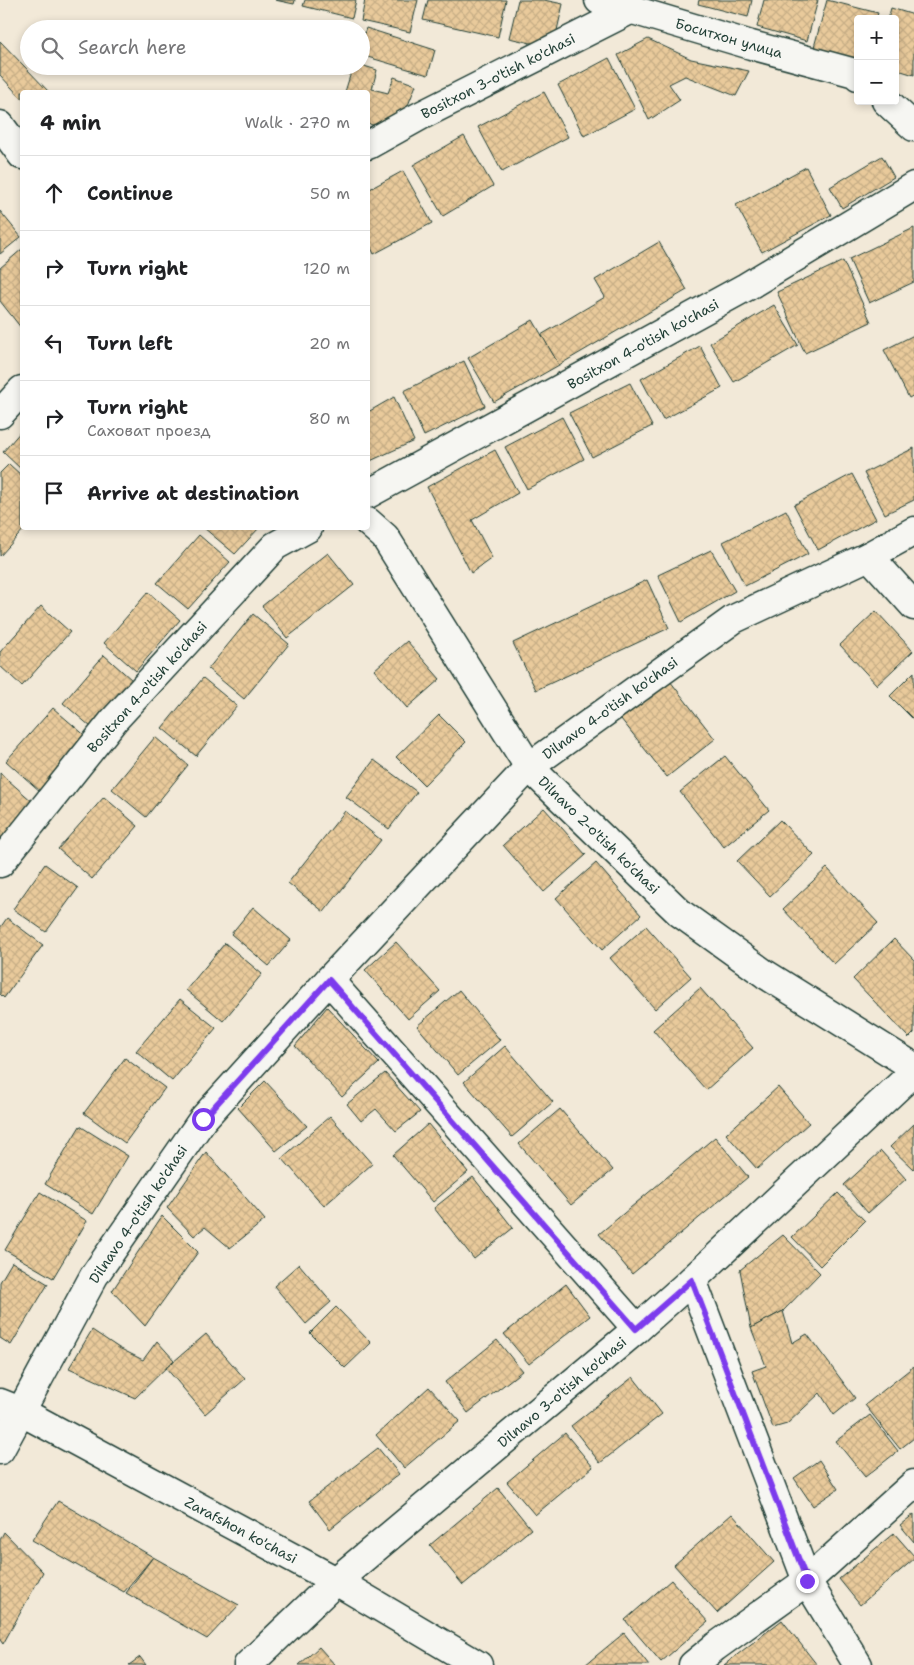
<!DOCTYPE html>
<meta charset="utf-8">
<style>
:root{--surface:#fff;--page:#f6f6f6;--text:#202124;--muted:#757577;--line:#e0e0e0}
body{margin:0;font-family:"Shantell Sans",sans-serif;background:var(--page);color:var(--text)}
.controls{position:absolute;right:15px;top:15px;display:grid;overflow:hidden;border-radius:5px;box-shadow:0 2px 8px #0003}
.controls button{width:45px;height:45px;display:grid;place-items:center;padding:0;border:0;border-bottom:1px solid var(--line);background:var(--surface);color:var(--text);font:25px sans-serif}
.stop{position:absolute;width:15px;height:15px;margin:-11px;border:4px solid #7c3aed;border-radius:50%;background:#fff}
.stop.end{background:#7c3aed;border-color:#fff;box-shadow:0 1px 5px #0008}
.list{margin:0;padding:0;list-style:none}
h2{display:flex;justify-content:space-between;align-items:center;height:65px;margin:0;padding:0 20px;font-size:21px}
h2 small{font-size:16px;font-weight:400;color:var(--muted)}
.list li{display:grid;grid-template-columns:32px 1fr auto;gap:15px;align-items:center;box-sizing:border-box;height:75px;padding:0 20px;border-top:1px solid var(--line)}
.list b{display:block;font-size:19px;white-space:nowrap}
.list p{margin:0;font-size:16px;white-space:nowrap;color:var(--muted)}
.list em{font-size:16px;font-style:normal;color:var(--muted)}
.icon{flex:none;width:28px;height:28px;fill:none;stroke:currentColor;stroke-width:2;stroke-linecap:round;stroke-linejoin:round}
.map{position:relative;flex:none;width:914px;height:1665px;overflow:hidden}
.search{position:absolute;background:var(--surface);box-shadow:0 2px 8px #0003;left:20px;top:20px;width:350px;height:55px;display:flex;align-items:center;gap:12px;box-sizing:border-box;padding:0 18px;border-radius:28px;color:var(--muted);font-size:19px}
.panel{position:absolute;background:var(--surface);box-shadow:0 2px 8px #0003;left:20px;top:90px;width:350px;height:440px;border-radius:5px}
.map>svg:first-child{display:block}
.building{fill:url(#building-cross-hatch);stroke:#1f3d34}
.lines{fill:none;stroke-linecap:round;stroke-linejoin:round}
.street-casing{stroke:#1f3d34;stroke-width:31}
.secondary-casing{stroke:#1f3d34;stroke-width:31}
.street{stroke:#f6f6f2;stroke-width:28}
.secondary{stroke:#f6f6f2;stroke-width:28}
.route{stroke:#7c3aed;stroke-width:6}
.labels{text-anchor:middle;stroke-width:5;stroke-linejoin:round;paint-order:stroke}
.street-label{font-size:14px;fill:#1f3d34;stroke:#f6f6f2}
</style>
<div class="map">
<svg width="914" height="1665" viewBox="0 0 914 1665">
<defs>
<pattern id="building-cross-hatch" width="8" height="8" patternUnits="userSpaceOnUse" patternTransform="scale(1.25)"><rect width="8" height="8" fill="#e9ca9b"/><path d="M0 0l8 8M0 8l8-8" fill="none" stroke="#c7ae86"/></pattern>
</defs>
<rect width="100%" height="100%" fill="#f2e9d8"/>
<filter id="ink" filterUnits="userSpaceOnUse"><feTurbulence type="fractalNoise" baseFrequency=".02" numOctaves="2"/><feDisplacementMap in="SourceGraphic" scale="10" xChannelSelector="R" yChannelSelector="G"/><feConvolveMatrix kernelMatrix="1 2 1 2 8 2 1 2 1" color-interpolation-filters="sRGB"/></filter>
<g filter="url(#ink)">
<g class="building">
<polygon points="275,0 295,0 294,4"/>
<polygon points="305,0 356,0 352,18 303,6"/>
<polygon points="365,0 418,0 410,32 361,21"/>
<polygon points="428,0 506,0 498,37 423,20"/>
<polygon points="518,0 544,0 563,4 553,48 509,38"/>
<polygon points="699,0 752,0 748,17 698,4"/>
<polygon points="764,0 818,0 807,41 757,27"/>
<polygon points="827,0 878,13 876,19 858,19 858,59 814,47"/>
<polygon points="891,8 914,15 914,75 895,69 895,19 888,19"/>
<polygon points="366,28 435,50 428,75 361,55 361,43"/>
<polygon points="648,39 691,59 749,71 736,96 685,76 669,84 680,100 649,120 618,55"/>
<polygon points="0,41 49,92 22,92 22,99 0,75"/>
<polygon points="609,58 635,109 584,136 558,85"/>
<polygon points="361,65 377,70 372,89 388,93 394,77 416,85 403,118 372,125 368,123 368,92 345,92 353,66"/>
<polygon points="544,92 568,137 502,172 478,127"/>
<polygon points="464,136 493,186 443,216 413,165"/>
<polygon points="882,156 894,177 842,208 830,187"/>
<polygon points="806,167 831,215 762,252 736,205"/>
<polygon points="403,171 432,223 374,254 368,241 368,190"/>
<polygon points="0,211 21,237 0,254"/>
<polygon points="914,228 914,282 869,303 849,259"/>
<polygon points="659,242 687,290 559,365 541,335 605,297 595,280"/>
<polygon points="22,249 22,329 0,301 0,268"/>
<polygon points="843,261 871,322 805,353 777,292"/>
<polygon points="774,305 798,345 734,382 710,343"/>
<polygon points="533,320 559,365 494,402 468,358"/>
<polygon points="914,335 914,395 909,398 884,350"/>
<polygon points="700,346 722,388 663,420 641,379"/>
<polygon points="464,361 485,406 424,436 404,391"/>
<polygon points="630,383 652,426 592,457 569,413"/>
<polygon points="394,397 414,441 368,462 368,412"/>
<polygon points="562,417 584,459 527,489 505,447"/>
<polygon points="22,430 22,470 3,452"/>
<polygon points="914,448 914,500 885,514 864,473"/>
<polygon points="495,450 518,493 472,520 492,558 471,573 427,487"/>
<polygon points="9,464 22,476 22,528 25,528 0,556 0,473"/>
<polygon points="852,474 876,519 818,550 794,505"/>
<polygon points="786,510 808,554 745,586 723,542"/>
<polygon points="204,528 259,528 235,554"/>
<polygon points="199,535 230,562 188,609 157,583"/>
<polygon points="711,550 735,591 681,622 658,575"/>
<polygon points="328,553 354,585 287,638 262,606"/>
<polygon points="647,580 669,628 536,690 513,643"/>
<polygon points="148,592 180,620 136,671 104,643"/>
<polygon points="41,606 70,632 22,686 0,666 0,652"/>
<polygon points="876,611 913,651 877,685 840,645"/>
<polygon points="253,614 289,644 244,699 208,669"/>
<polygon points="407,641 440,679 407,708 374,670"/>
<polygon points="104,655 132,680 91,727 63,703"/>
<polygon points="914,672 914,720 890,696"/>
<polygon points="203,678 237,706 196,756 162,728"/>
<polygon points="670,681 715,739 667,777 621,719"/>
<polygon points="53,708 88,738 41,792 6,761"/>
<polygon points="439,715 466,742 424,785 396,757"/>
<polygon points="155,737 188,765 146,817 112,789"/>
<polygon points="725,756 769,810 724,847 680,792"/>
<polygon points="374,760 417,792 389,829 346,797"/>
<polygon points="0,773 33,802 0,841"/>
<polygon points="104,797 138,826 92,879 58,849"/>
<polygon points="544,808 586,855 544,892 503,845"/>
<polygon points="345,811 381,840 324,912 288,883"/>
<polygon points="780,820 814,855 770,896 737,861"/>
<polygon points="596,863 641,915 602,950 556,898"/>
<polygon points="45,864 78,888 46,932 13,909"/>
<polygon points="827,868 878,923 834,964 783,909"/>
<polygon points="253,907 291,940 269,966 231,934"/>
<polygon points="7,918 43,945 4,998 0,994 0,928"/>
<polygon points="646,926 691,977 655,1009 610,958"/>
<polygon points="894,939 914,960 914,1033 909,1038 853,979"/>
<polygon points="396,942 440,991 408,1019 365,970"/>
<polygon points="225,943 262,974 223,1021 186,990"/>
<polygon points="700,988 753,1048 706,1090 653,1030"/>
<polygon points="459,990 500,1040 458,1075 417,1026"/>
<polygon points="180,999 216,1028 172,1081 136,1051"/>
<polygon points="327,1007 379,1063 342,1097 295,1046"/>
<polygon points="505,1046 553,1102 512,1137 464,1082"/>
<polygon points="125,1058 165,1088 125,1143 84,1113"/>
<polygon points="385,1073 420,1112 396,1131 376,1109 361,1121 347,1104"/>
<polygon points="265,1081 307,1126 276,1151 238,1108"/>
<polygon points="778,1087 809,1123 757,1169 726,1134"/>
<polygon points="560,1109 613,1170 571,1205 519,1144"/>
<polygon points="330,1116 372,1164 324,1206 282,1158"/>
<polygon points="428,1124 468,1172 433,1202 393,1155"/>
<polygon points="914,1124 914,1168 913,1169 890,1147"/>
<polygon points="80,1126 128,1156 93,1214 45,1184"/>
<polygon points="715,1137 748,1177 632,1274 599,1234"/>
<polygon points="881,1151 906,1179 868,1213 844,1185"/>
<polygon points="206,1152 265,1220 230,1248 205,1227 194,1236 167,1208"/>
<polygon points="473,1177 513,1228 474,1259 434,1208"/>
<polygon points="40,1192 87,1221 53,1278 5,1250"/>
<polygon points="838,1193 865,1221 820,1266 792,1237"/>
<polygon points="162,1216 198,1252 145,1326 112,1291"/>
<polygon points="783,1235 820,1273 783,1311 751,1328 740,1270"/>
<polygon points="12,1262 48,1284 11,1345 0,1338 0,1282"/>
<polygon points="299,1264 331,1302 306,1324 274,1286"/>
<polygon points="566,1284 590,1316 529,1364 504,1334"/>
<polygon points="336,1307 371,1343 345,1368 310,1333"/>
<polygon points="783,1311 792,1343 807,1334 855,1398 834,1415 820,1393 787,1424 773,1428 752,1371 766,1366 751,1328"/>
<polygon points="92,1330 119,1348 143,1360 157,1341 174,1360 135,1398 69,1368"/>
<polygon points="206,1334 245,1379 205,1414 166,1368"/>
<polygon points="497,1340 522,1371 468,1413 445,1382"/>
<polygon points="914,1366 914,1438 900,1449 865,1405"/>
<polygon points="633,1377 662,1414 600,1463 571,1426"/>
<polygon points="429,1387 460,1421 404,1468 376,1435"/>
<polygon points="870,1415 898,1451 865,1477 836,1441"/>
<polygon points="565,1433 593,1467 535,1515 507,1482"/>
<polygon points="378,1448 399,1474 330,1529 309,1501"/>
<polygon points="819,1460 838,1489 813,1506 794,1478"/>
<polygon points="498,1488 531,1529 463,1585 430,1545"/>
<polygon points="58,1501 153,1557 124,1592 32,1540"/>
<polygon points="732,1514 774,1562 717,1613 674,1565"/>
<polygon points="914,1514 914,1542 900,1525"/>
<polygon points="4,1532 43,1572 3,1644 0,1640 0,1540"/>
<polygon points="894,1533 914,1556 914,1559 860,1605 839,1579"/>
<polygon points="153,1557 239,1605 207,1639 126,1593"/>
<polygon points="671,1580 708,1622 661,1662 625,1620"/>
<polygon points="782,1620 817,1665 724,1665"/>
<polygon points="624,1633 649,1665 585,1665"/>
<polygon points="319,1647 335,1665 299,1665"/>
<polygon points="140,1657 146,1665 129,1665"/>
</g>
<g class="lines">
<g class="street-casing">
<g id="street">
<polyline points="599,0 751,45 855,73 858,76"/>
<polyline points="886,101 914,127"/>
<polyline points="0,125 22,155"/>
<polyline points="368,145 420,116 630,10"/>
<polyline points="0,414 22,390"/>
<polyline points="368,494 746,287 914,186"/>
<polyline points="368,522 385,537 529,767 680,913 765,974 914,1067"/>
<polyline points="869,556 914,606"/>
<polyline points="0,863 114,720 275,546 308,528"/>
<polyline points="329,980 637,1329"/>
<polyline points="692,1280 807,1581 858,1665"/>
<polyline points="0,1450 94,1276 203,1119 329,980 529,767 734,619 869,556 914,531"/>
<polyline points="248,1665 336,1581 637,1329 692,1280 914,1072"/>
<polyline points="693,1665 715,1647 807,1581 914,1484"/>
</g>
</g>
<g class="secondary-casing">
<polyline id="secondary" points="0,1403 20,1411 336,1581 478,1665"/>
</g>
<use href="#street" class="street"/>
<use href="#secondary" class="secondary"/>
</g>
</g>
<g class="lines" filter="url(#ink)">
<polyline class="route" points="203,1119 329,980 636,1329 692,1280 807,1581"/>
</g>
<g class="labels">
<g class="street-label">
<text transform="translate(729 38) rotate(16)" y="5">Боситхон улица</text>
<text transform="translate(498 76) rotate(-27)" y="5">Bositxon 3-o'tish ko'chasi</text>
<text transform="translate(643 344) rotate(-29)" y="5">Bositxon 4-o'tish ko'chasi</text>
<text transform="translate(147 687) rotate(-48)" y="5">Bositxon 4-o'tish ko'chasi</text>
<text transform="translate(610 708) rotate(-36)" y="5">Dilnavo 4-o'tish ko'chasi</text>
<text transform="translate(599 835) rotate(44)" y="5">Dilnavo 2-o'tish ko'chasi</text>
<text transform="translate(138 1214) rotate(-56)" y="5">Dilnavo 4-o'tish ko'chasi</text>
<text transform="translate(562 1392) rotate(-40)" y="5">Dilnavo 3-o'tish ko'chasi</text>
<text transform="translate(241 1530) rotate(28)" y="5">Zarafshon ko'chasi</text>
</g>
</g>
</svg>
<div class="controls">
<button>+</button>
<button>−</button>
</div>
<div class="stop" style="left:203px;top:1119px"></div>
<div class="stop end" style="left:807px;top:1581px"></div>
<div class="search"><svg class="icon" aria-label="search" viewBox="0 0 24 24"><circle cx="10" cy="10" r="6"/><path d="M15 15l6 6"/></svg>Search here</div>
<section class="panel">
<h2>4 min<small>Walk · 270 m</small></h2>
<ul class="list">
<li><svg class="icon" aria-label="ahead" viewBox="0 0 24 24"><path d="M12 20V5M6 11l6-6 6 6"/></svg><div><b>Continue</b></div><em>50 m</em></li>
<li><svg class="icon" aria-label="right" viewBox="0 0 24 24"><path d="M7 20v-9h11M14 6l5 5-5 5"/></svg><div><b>Turn right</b></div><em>120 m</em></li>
<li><svg class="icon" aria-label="left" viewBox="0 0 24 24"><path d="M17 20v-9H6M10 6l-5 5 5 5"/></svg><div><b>Turn left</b></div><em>20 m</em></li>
<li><svg class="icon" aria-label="right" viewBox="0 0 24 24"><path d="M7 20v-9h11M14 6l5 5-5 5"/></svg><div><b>Turn right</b><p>Саховат проезд</p></div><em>80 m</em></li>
<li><svg class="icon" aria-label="arrive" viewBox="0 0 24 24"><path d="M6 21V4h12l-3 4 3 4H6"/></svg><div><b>Arrive at destination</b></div></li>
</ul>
</section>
</div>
